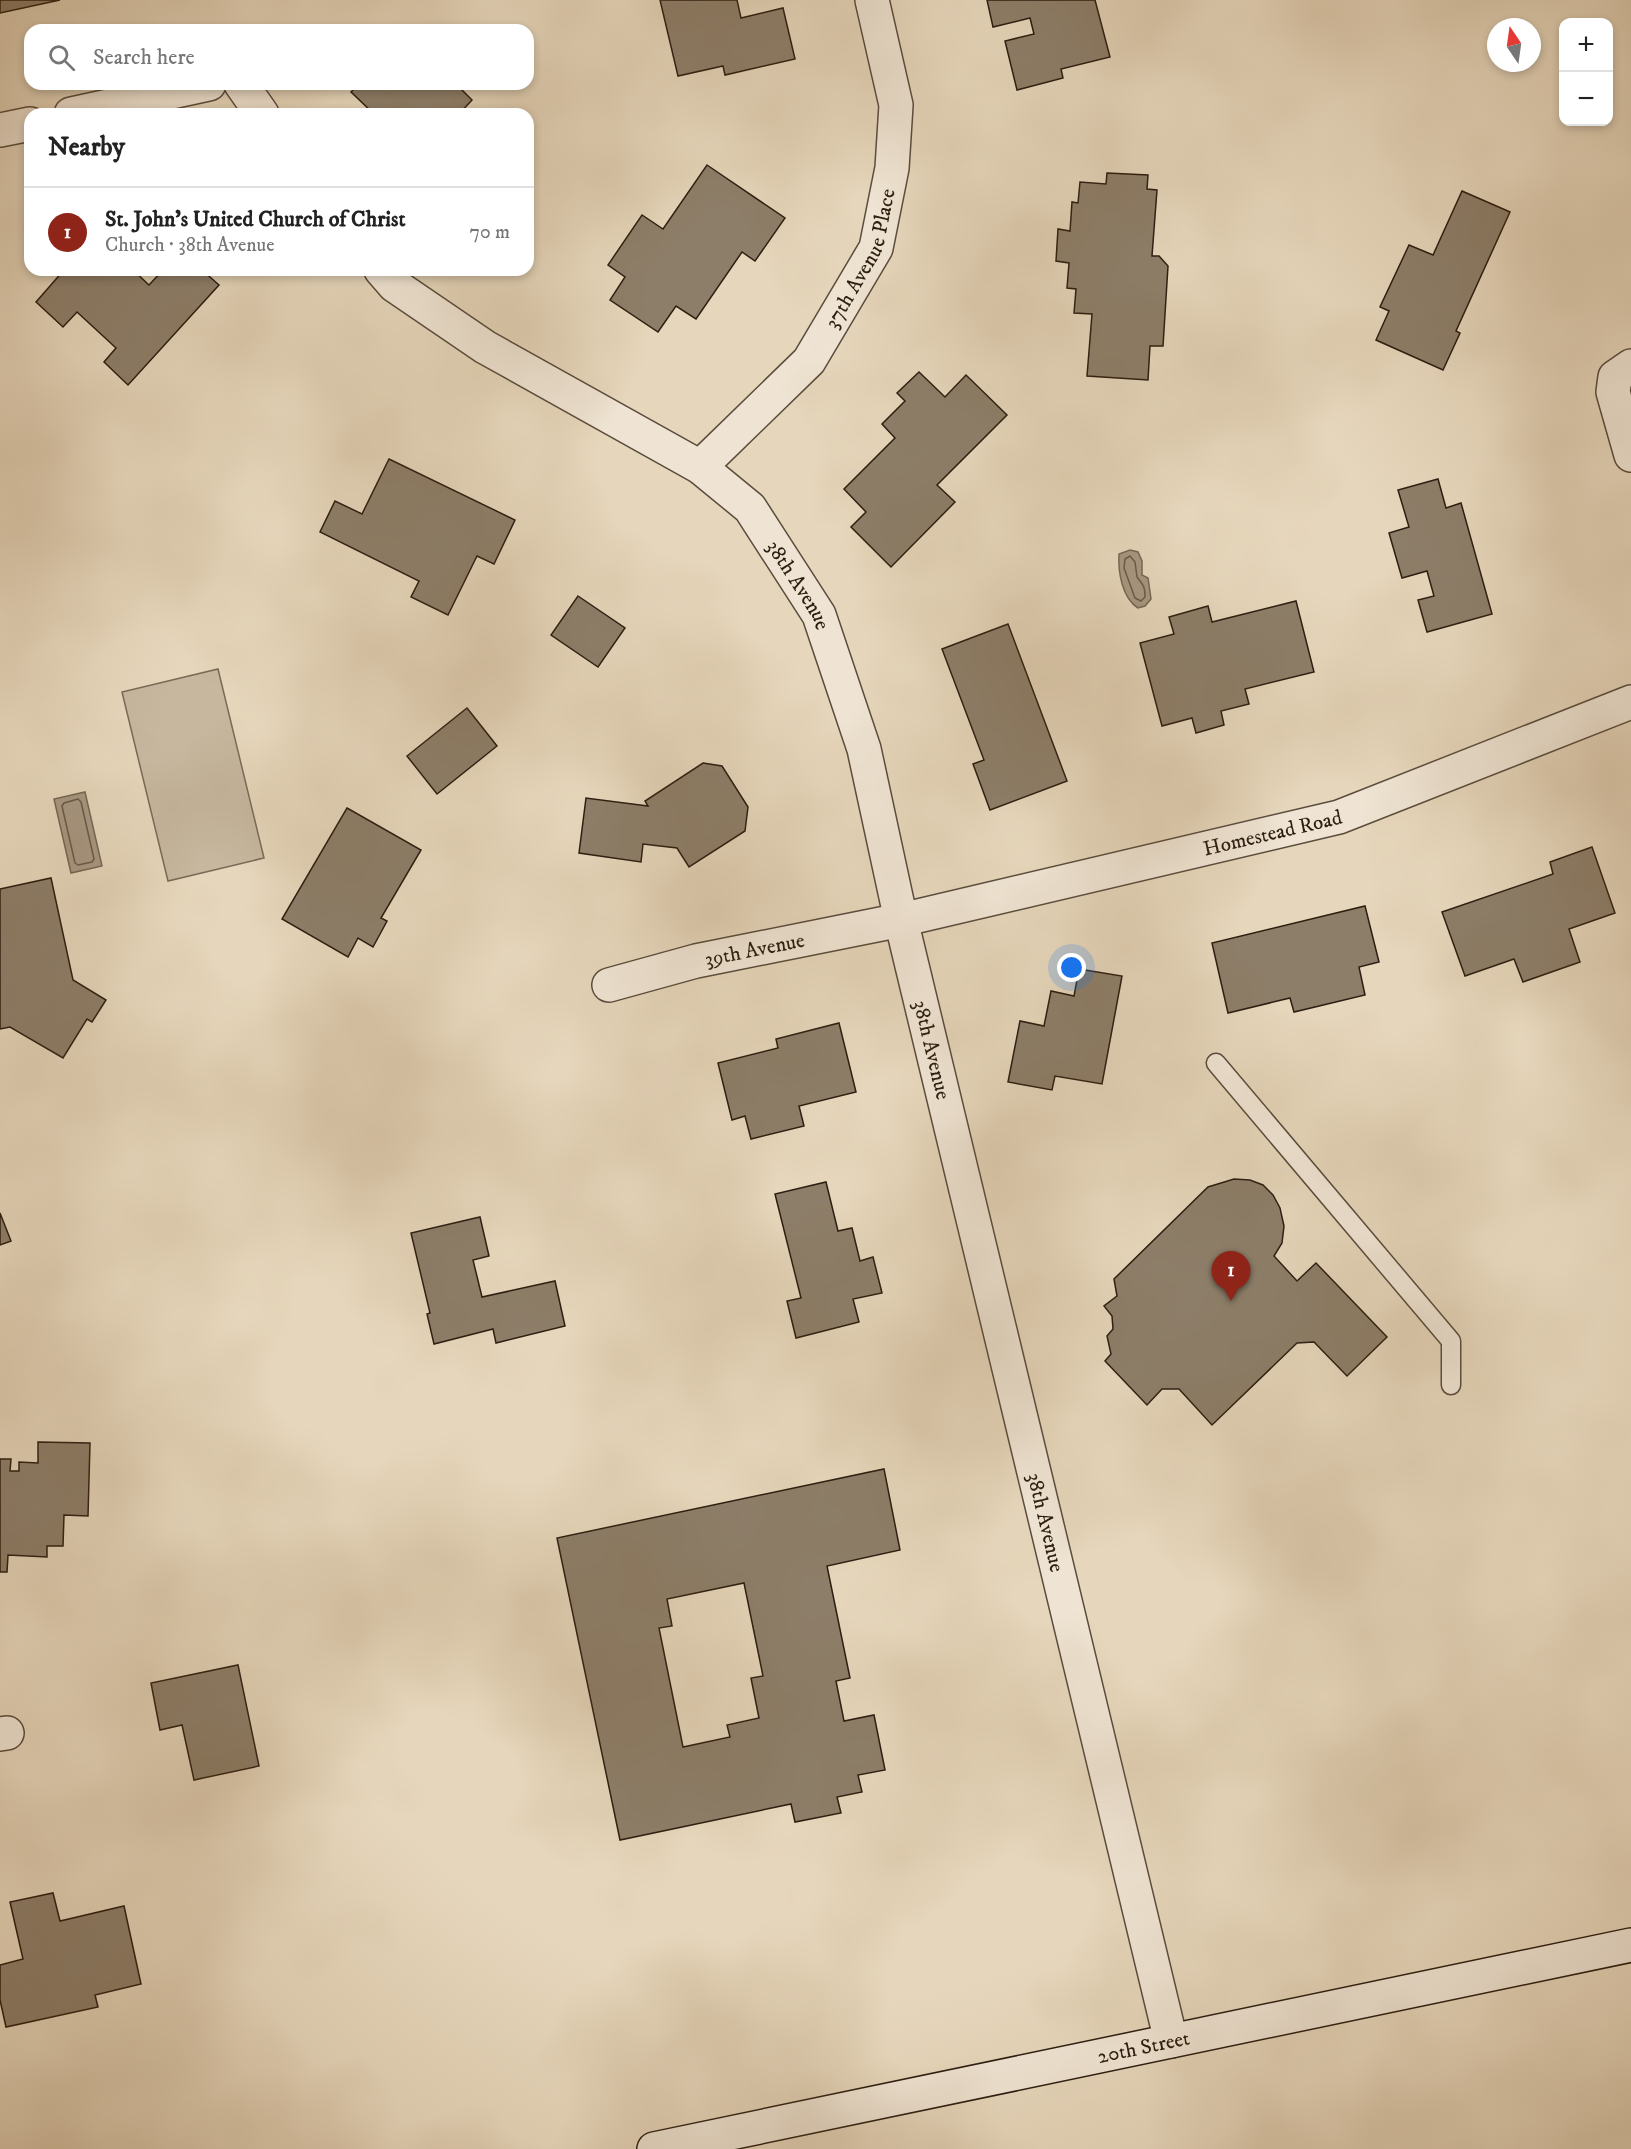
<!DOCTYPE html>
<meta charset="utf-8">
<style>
:root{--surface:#fff;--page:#f2f2f2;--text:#222;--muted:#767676;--line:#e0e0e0;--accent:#8f2418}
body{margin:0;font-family:"IM FELL DW Pica",serif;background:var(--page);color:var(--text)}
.controls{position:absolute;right:18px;top:18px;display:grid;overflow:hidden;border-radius:12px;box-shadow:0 3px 9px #0003}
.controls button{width:54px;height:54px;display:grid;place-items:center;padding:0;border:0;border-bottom:2px solid var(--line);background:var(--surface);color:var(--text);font:30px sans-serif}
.compass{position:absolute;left:1487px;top:18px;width:54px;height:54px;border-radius:50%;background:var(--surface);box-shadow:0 3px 9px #0003;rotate:347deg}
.you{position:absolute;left:1072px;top:968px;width:21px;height:21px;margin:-15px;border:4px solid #fff;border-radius:50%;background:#1a73e8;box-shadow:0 0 0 9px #1a73e833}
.badge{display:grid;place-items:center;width:39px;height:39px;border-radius:50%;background:var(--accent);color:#fff;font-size:20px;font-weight:700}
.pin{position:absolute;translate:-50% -50px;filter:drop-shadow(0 2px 3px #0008)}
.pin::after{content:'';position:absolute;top:32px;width:21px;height:18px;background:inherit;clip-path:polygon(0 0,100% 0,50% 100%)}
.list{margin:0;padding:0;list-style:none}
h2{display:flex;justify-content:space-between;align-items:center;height:78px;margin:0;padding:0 24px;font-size:26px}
h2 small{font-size:20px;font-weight:400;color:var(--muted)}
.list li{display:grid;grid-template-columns:39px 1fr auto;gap:18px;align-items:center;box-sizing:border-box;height:90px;padding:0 24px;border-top:2px solid var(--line)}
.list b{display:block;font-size:22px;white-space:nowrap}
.list p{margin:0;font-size:20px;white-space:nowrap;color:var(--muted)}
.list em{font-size:20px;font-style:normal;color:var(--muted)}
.icon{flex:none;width:33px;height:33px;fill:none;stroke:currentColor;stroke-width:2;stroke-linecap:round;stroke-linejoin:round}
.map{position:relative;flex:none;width:1631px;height:2149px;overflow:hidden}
.search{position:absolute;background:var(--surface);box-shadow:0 3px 9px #0003;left:24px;top:24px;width:510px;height:66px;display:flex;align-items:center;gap:15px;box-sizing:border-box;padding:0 21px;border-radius:18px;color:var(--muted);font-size:22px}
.panel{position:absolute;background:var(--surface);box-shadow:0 3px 9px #0003;left:24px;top:108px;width:510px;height:168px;border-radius:18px}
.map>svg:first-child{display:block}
.green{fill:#c6b79e;stroke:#796a58;stroke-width:1.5}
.water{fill:#a79781;stroke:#766754;stroke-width:1.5}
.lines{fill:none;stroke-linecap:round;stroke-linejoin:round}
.shore{stroke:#6a5a49;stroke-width:1.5}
.building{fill:#8d7e69;stroke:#2c1e11;stroke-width:1.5;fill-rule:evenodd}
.service-casing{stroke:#5a4c3c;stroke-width:21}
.minor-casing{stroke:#5a4c3c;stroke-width:36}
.secondary-casing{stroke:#2c1e11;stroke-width:36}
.service{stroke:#efe4d3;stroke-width:18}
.minor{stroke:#efe4d3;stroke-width:33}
.secondary{stroke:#efe4d3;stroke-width:33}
.labels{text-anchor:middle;stroke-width:4.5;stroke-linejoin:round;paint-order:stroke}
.street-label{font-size:21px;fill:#2c1e11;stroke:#efe4d3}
</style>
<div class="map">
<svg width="1631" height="2149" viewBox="0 0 1631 2149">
<rect width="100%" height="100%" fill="#e6d6bb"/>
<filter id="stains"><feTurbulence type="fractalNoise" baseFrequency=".00333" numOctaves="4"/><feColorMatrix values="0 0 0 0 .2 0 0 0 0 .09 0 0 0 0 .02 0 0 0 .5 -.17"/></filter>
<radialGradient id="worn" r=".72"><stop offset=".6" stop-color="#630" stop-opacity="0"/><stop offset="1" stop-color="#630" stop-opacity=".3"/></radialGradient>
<polygon class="green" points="218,669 264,858 168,881 122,692"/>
<g class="water">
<path d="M1130,550l8,2 4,9v14l6,3 3,21 -6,7 -7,2c-16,-10 -20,-36 -19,-54z"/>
<polygon points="85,792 102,866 71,873 54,799"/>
</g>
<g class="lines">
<g class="shore">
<path d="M1130,556l5,6 2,15c6,8 8,9 8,20l-4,4 -6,-3 -11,-30 1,-9z"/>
<polygon points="78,799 81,802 94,859 92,862 78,865 75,863 62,806 64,803"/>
</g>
</g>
<g class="building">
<polygon points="0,0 60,0 0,13"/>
<polygon points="660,0 737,0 741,18 783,8 795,59 725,75 723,66 678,76"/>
<polygon points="987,0 1095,0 1110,57 1061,69 1063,78 1017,90 1005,41 1034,34 1030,18 993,27"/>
<polygon points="359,84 456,84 472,100 459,114 374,114 351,92"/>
<polygon points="707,165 785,218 755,261 742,252 696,319 676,306 658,332 610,300 625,277 608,265 642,215 663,229"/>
<polygon points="1107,173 1148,175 1147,189 1157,190 1152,256 1159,256 1168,266 1163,346 1150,346 1148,380 1087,376 1092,314 1074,313 1076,289 1067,288 1069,263 1056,261 1058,229 1070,231 1072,202 1078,203 1080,182 1106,184"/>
<polygon points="1462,191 1510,212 1456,331 1460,333 1443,370 1376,340 1389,311 1380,307 1409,245 1433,255"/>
<polygon points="64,270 133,270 149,285 163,270 202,270 219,285 128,385 104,362 116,348 77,312 63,327 36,302"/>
<polygon points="919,372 945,397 966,375 1007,415 937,485 955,502 891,567 851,527 866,512 844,489 895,438 882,424 905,401 897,393"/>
<polygon points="389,459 515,520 494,564 477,556 448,615 411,597 419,581 320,532 335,501 362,514"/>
<polygon points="1438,479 1446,508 1461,503 1492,614 1427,632 1418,600 1434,596 1427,571 1402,578 1389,533 1409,527 1398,490"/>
<polygon points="578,596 625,628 598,667 551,635"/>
<polygon points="1296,601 1314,672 1245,689 1249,704 1221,711 1224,725 1196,733 1192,718 1162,726 1140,643 1174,634 1169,617 1208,606 1212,622"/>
<polygon points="1008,624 1067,781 990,810 973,764 984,760 942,649"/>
<polygon points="467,708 497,746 437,794 407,756"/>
<polygon points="703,763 722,766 748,807 745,831 689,867 677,848 643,844 641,862 579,853 586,798 648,806 645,801"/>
<polygon points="347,808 421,850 381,918 387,921 373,947 358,938 348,957 282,919"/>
<polygon points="1592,847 1615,913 1569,929 1580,962 1523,982 1514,959 1465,976 1442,912 1553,874 1550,862"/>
<polygon points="51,878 73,980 106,1000 92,1022 87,1019 63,1058 10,1027 0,1029 0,889"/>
<polygon points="1365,906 1379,962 1359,967 1365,995 1294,1012 1290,998 1228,1013 1212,943"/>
<polygon points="1079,969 1122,976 1102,1084 1055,1076 1052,1090 1008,1082 1020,1021 1044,1026 1051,991 1074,996"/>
<polygon points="839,1023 856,1092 799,1106 804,1126 751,1139 745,1116 732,1120 718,1063 778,1048 776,1039"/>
<polygon points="1234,1179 1250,1180 1263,1185 1273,1195 1280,1208 1284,1226 1282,1243 1274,1256 1297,1281 1316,1263 1387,1337 1347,1376 1314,1342 1297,1343 1212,1425 1179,1389 1162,1389 1147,1405 1105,1361 1111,1354 1107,1336 1113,1329 1112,1316 1104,1306 1117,1296 1114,1279 1208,1187"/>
<polygon points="826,1182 838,1231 852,1228 860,1261 873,1257 882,1293 853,1299 859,1322 796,1338 787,1301 801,1298 775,1194"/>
<polygon points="0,1213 11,1241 0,1245"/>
<polygon points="480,1217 489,1256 473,1260 482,1297 555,1281 565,1326 496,1343 493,1329 434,1344 427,1314 430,1313 411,1233"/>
<polygon points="38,1442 90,1443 88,1516 64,1515 63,1546 47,1546 47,1557 8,1555 7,1572 0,1572 0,1459 11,1459 10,1471 19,1471 19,1462 38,1463"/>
<path d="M884,1469l16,81 -73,16 23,112 -14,3 8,40 30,-6 11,55 -27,5 4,17 -25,5 4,16 -46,9 -4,-18 -171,36 -63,-302zM744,1583l19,93 -12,2 8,40 -32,7 3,12 -47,10 -24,-119 13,-2 -5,-27z"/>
<polygon points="238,1665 259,1766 194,1780 182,1725 160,1730 151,1683"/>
<polygon points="53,1893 60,1921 124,1906 141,1984 95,1995 98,2007 6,2027 0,2000 0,1965 23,1959 10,1902"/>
</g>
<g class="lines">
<g class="service-casing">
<polyline id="service" points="1216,1063 1451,1341 1451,1385"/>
</g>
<g class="minor-casing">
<g id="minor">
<polyline points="241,84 262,114"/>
<polyline points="71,114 209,84"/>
<polyline points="0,130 30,124"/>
<path id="s1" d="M381,270l13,15 91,62 215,120 50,41 69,107 45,134 37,171 270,1121"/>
<polyline points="1631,366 1615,377 1613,392 1631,455"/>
<path id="s2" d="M700,467l109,-106 67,-113 16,-80 4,-63 -24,-105"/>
<path id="s3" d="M609,985l87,-24 205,-41 438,-103 292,-115"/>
<polyline points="0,1734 7,1733"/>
</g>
</g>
<g class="secondary-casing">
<g id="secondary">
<path id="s4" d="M654,2149l977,-204"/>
</g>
</g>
<use href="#service" class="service"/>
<use href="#minor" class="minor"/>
<use href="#secondary" class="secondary"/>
</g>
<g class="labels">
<g class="street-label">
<text dy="7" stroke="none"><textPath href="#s2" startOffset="268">37th Avenue Place</textPath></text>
<text dy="7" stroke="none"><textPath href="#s1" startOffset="532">38th Avenue</textPath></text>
<text dy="7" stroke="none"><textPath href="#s3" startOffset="681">Homestead Road</textPath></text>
<text dy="7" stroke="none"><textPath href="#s3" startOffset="150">39th Avenue</textPath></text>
<text dy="7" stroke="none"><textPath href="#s1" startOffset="1018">38th Avenue</textPath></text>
<text dy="7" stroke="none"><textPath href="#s1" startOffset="1504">38th Avenue</textPath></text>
<text dy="7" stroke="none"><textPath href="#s4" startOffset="500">20th Street</textPath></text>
</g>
</g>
<rect width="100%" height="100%" filter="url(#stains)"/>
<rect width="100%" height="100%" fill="url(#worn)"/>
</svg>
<div class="controls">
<button>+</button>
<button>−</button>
</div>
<svg class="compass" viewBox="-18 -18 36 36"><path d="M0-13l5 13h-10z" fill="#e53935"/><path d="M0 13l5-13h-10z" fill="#767676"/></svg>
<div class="you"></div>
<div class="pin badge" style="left:1231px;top:1301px">1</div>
<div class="search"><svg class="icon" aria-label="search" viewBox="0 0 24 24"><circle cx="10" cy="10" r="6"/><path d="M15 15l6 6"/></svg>Search here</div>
<section class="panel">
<h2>Nearby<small></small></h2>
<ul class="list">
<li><span class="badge">1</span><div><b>St. John's United Church of Christ</b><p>Church · 38th Avenue</p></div><em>70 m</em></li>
</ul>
</section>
</div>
